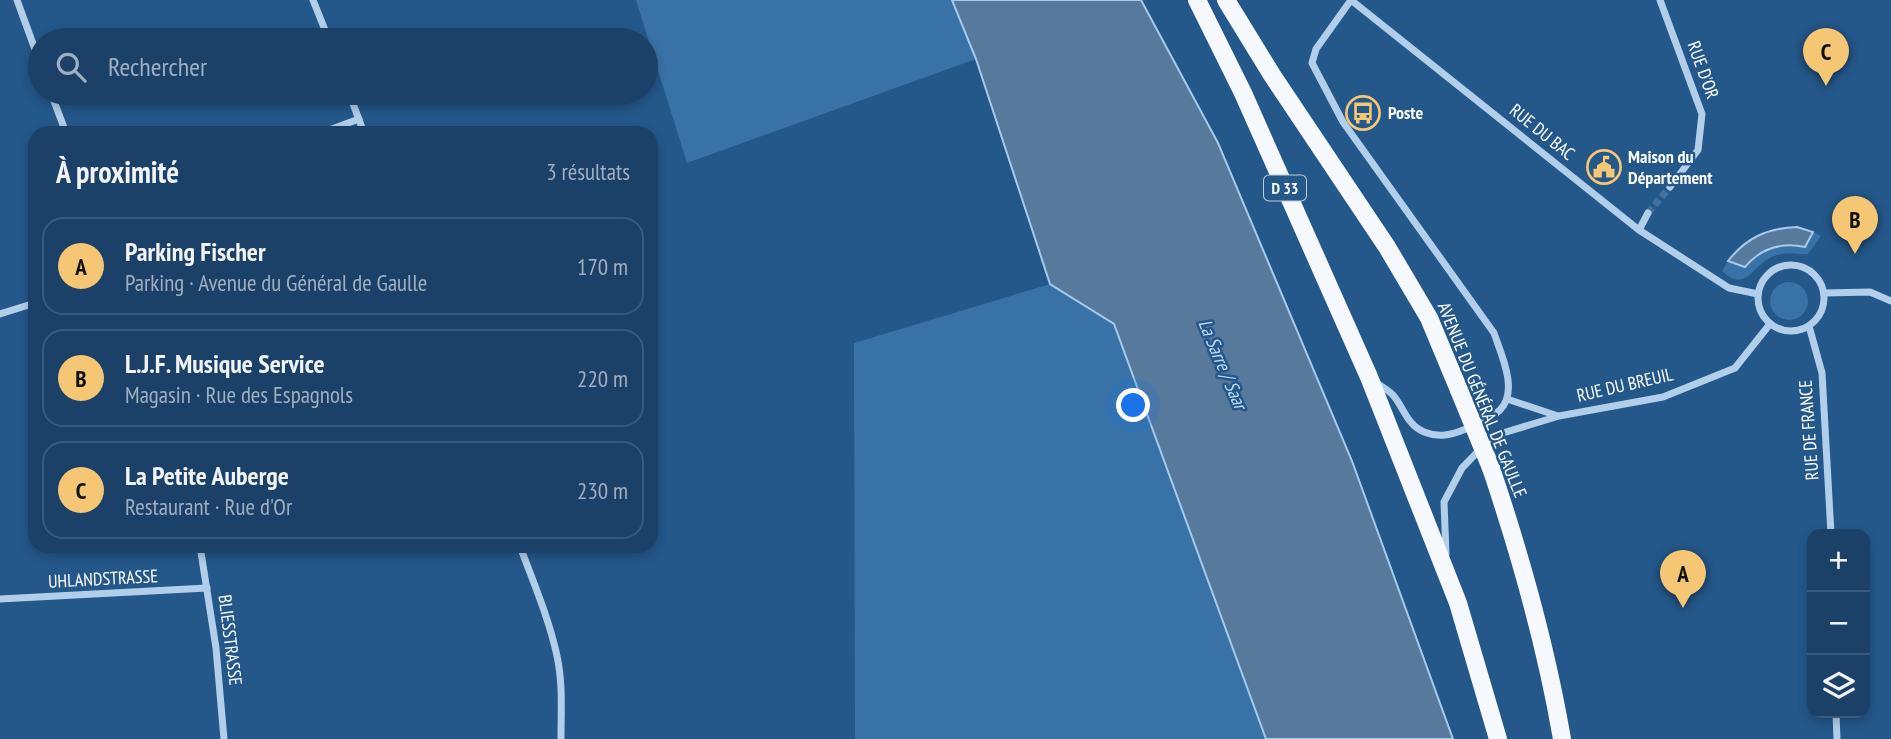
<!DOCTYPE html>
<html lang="fr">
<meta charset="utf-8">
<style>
:root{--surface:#1b4168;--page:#284c71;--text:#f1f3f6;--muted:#a0afc0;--line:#395a7c;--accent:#f5c775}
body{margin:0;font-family:"PT Sans Narrow",sans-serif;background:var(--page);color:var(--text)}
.controls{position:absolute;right:21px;bottom:21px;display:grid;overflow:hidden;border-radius:14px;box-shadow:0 4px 10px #0003}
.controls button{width:63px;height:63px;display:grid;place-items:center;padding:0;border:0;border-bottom:2px solid var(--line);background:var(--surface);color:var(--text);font:35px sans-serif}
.you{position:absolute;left:1134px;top:406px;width:24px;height:24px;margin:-18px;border:5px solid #fff;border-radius:50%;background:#1a73e8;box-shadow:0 0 0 10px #1a73e833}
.badge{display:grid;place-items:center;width:46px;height:46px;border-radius:50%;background:var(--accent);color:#111;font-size:23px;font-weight:700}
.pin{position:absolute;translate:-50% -58px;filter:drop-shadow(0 2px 4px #0008)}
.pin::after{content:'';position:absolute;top:37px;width:24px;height:21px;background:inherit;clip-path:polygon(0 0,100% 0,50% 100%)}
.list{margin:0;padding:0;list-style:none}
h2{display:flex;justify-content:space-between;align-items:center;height:91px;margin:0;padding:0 28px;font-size:30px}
h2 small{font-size:23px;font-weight:400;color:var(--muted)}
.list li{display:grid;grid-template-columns:46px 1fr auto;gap:21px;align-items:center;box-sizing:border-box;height:98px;margin:0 14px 14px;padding:0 14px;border:2px solid var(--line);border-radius:21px}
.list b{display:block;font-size:26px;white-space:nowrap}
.list p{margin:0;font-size:23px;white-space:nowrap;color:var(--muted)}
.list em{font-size:23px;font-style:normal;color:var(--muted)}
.icon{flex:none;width:38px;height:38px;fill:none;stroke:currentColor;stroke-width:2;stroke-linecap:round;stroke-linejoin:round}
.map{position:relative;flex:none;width:1891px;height:739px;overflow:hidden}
.search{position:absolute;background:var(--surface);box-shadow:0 4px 10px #0003;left:28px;top:28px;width:630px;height:77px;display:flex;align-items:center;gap:18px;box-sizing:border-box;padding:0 24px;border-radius:38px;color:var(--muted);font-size:26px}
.panel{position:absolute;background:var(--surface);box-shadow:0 4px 10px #0003;left:28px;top:126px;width:630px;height:427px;border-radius:21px}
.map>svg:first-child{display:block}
.green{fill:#3872a7}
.water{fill:#56799c;stroke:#a5caeb;stroke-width:2}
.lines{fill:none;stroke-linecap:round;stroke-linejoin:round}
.minor-tunnel{stroke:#45709c;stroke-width:7;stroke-dasharray:7 3.5;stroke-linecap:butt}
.minor{stroke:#b1ceea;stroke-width:7}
.primary{stroke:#f5f9fe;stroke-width:18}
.primary-bridge{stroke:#f5f9fe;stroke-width:18}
.labels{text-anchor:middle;stroke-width:5;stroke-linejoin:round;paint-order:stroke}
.shield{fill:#24578a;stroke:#bdcddc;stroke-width:2}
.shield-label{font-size:16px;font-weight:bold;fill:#fff}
.street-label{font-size:18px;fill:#fff;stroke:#24578a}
.poi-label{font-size:18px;font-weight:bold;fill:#fff;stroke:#24578a;text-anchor:start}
.water-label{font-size:19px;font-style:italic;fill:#bdd8f1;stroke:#24578a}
</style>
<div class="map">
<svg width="1891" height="739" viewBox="0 0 1891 739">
<rect width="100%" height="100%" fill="#24578a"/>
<g class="green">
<polygon points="636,0 952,0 976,59 687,163"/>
<path d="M1813,232l8,4 -13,18c-11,1 -22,-3 -34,2 -23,9 -27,38 -52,15l6,-10 17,6c17,-18 35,-25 59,-20z"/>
<circle cx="1789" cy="301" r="19"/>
<polygon points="1050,284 1114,324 1266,739 855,739 854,343"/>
</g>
<g class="water">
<polygon points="952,0 1141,0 1218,143 1352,461 1453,739 1266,739 1114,324 1050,284 976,59"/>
<path d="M1797,227l16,5 -8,15c-24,-5 -44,1 -60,20l-17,-6c18,-23 39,-33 69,-34z"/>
</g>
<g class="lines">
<polyline class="minor-tunnel" points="1648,213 1670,187"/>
<g class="minor">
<polyline points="17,0 40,63"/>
<polyline points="313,0 329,40"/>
<path d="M1351,0l-35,49 -4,14 31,59 151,211c7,21 25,58 6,77 -9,9 -23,14 -34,19 -15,6 -27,9 -42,3 -17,-7 -20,-24 -31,-37 -5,-5 -12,-9 -18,-13"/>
<polyline points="1351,0 1639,230 1729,288 1758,294"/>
<polyline points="1660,0 1702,114 1698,150 1670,187"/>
<polyline points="51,93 66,133"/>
<polyline points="349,93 364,133"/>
<polyline points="321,133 359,119"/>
<polyline points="1639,230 1648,213"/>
<circle cx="1791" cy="298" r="33"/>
<polyline points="1824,293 1870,292 1891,301"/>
<polyline points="0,314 35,303"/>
<polyline points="1809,326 1822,373 1831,534"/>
<polyline points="1507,399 1558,416"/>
<polyline points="200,546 216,648 224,739"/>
<path d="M520,546c13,36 29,72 37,110 6,27 4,56 4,83"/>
<polyline points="1446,554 1444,502 1462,468 1493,436 1559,416 1663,397 1735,368 1770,324"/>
<polyline points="0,599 207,588"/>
<polyline points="1836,713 1837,739"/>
</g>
<g class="primary">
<polyline points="1197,0 1243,93 1369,377 1458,603 1498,739"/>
<polyline points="1226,0 1272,75 1387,247 1429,318 1459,390"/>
<path d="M1491,468c30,89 55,178 71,271"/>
</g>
<polyline class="primary-bridge" points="1459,390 1491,468"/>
</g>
<defs>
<g id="bus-ring" transform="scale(1.75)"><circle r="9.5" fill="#24578a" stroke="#f5c775" stroke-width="1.5"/><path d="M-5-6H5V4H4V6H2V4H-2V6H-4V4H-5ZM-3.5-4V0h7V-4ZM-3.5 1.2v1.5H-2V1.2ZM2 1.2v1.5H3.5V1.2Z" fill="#f5c775"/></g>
<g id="civic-ring" transform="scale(1.75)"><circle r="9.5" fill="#24578a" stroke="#f5c775" stroke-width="1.5"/><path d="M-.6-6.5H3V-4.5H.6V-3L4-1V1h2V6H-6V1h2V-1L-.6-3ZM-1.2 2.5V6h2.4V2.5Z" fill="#f5c775"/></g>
</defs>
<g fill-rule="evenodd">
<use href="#bus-ring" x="1363" y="113"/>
<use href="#civic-ring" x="1604" y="167"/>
</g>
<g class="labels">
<rect class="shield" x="1264" y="175.5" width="42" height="25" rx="5"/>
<g class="shield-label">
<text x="1285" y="194">D 33</text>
</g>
<g class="street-label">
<text transform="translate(1703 70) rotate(70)" y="6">RUE D'OR</text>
<text transform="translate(1542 132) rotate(39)" y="6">RUE DU BAC</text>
<text transform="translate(1625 385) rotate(-13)" y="6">RUE DU BREUIL</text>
<text transform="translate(1482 400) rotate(68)" y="6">AVENUE DU GÉNÉRAL DE GAULLE</text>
<text transform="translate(1809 430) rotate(-94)" y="6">RUE DE FRANCE</text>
<text transform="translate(103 579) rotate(-3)" y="6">UHLANDSTRASSE</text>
<text transform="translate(230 640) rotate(83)" y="6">BLIESSTRASSE</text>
</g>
<g class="poi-label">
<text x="1388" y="119">Poste</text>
<text x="1628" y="163">Maison du<tspan x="1628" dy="21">Département</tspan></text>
</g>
<g class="water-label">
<text transform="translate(1223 364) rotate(67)" y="7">La Sarre / Saar</text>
</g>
</g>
</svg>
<div class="controls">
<button>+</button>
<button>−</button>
<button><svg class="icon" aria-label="layers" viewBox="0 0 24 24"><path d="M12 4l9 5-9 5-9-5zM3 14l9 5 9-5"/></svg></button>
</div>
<div class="you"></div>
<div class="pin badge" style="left:1683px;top:608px">A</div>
<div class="pin badge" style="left:1855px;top:254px">B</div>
<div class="pin badge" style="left:1826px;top:86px">C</div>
<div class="search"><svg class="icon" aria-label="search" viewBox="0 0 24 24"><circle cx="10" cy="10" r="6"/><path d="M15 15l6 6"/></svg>Rechercher</div>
<section class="panel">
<h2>À proximité<small>3 résultats</small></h2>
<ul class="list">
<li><span class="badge">A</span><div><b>Parking Fischer</b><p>Parking · Avenue du Général de Gaulle</p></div><em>170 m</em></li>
<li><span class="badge">B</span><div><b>L.J.F. Musique Service</b><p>Magasin · Rue des Espagnols</p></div><em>220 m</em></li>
<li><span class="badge">C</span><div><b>La Petite Auberge</b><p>Restaurant · Rue d'Or</p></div><em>230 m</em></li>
</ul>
</section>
</div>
